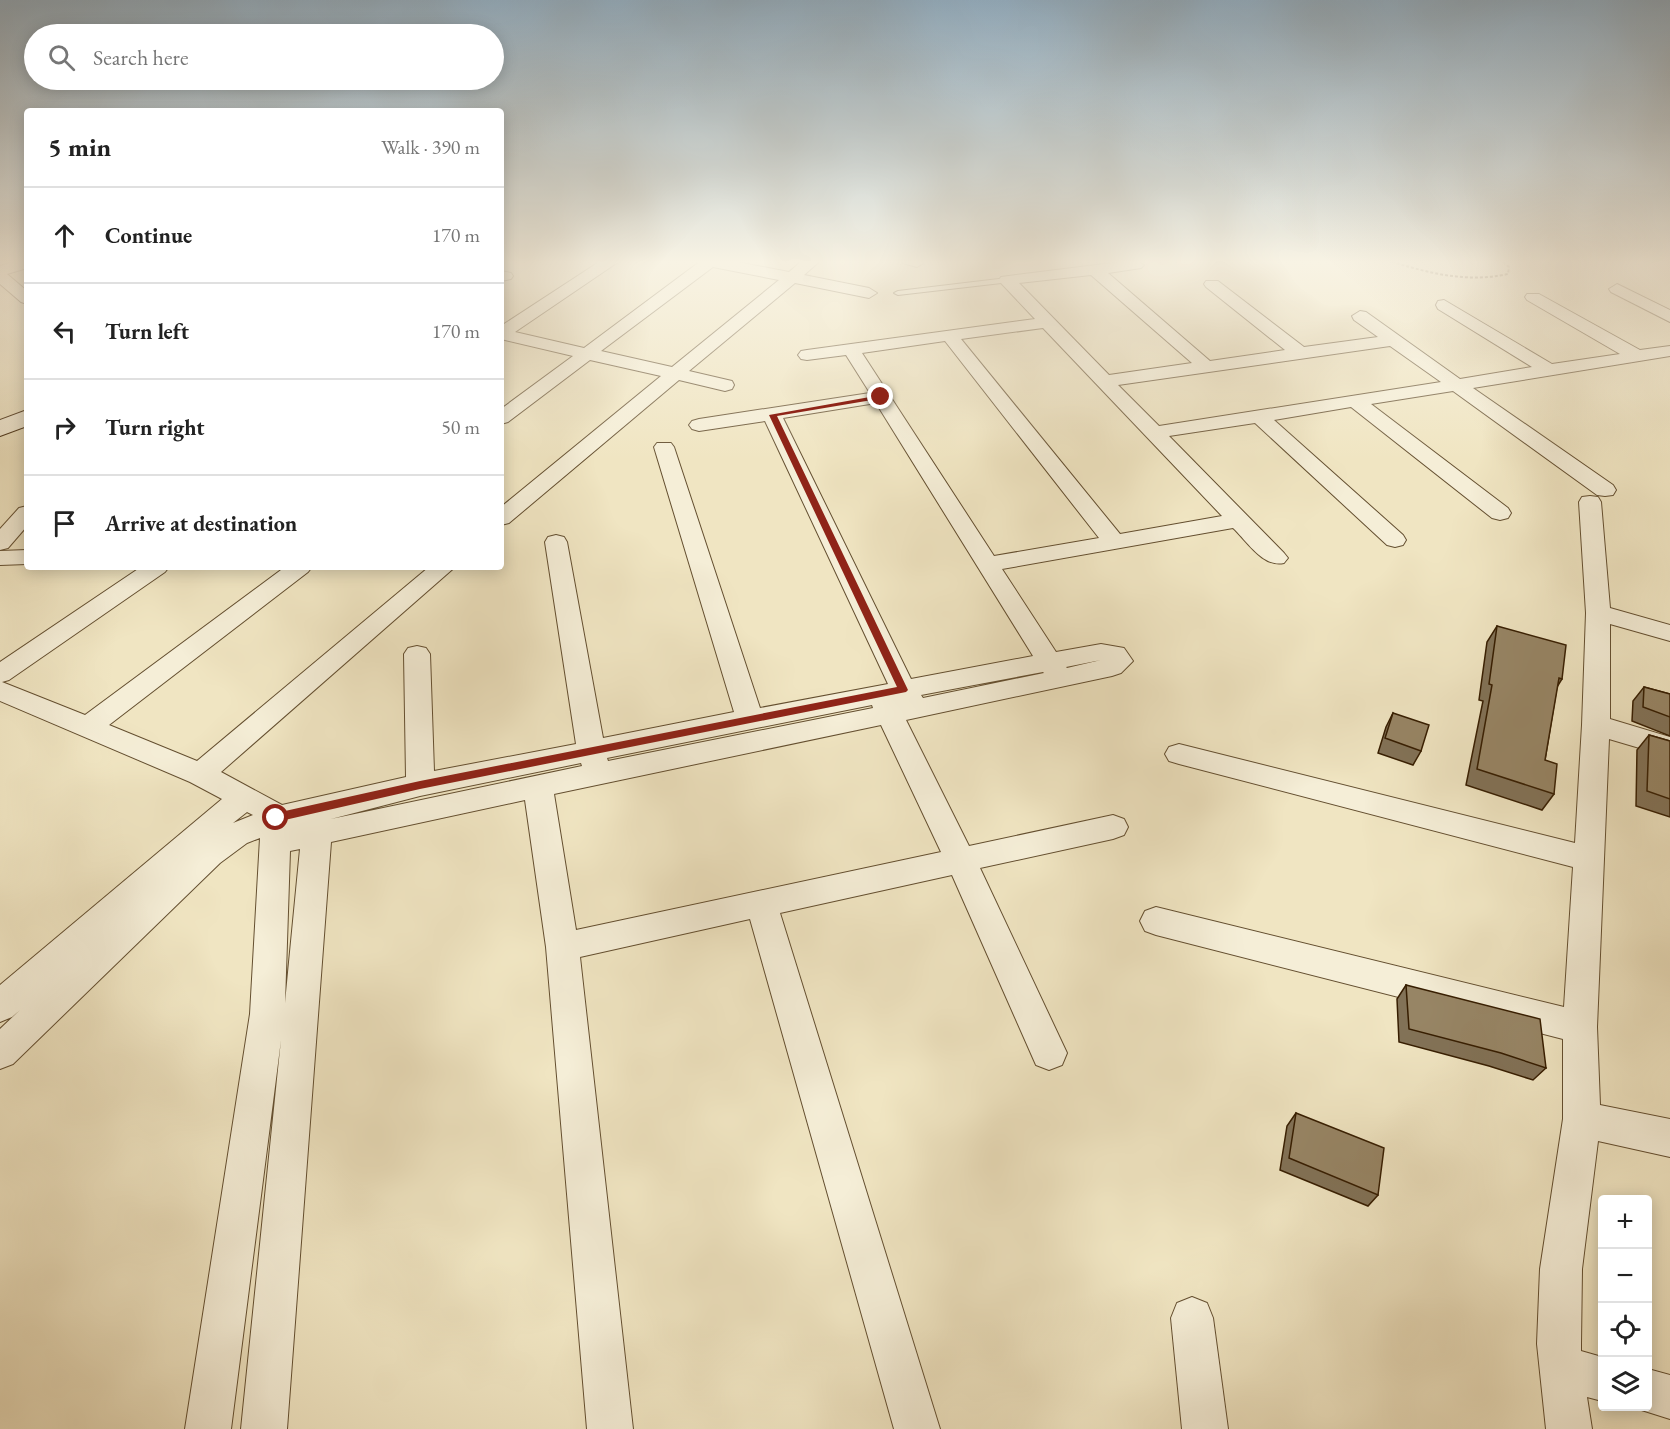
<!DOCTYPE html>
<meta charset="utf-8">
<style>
:root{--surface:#fff;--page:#f2f2f2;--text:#222;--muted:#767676;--line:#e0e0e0}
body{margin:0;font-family:"EB Garamond",serif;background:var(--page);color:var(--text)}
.controls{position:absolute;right:18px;bottom:18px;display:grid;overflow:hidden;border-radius:6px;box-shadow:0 3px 15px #0003}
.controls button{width:54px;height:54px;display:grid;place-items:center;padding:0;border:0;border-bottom:2px solid var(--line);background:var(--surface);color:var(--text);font:30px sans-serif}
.stop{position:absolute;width:18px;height:18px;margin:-14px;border:4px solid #8f2418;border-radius:50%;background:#fff}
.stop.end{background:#8f2418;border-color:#fff;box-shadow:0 2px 6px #0008}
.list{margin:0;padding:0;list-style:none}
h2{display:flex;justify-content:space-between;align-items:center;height:78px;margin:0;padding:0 24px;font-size:26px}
h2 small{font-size:20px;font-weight:400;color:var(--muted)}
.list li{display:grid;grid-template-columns:39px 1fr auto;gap:18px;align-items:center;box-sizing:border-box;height:96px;padding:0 24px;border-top:2px solid var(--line)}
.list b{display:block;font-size:22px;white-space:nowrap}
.list em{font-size:20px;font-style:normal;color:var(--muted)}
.icon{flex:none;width:33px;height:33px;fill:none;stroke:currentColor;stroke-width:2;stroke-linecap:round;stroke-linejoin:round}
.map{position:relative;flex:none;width:1670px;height:1429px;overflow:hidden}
.search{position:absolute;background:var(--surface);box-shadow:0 3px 15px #0003;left:24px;top:24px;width:480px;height:66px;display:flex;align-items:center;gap:15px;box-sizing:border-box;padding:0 21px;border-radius:33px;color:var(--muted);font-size:22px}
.panel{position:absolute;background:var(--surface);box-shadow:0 3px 15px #0003;left:24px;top:108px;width:480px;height:462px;border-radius:6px}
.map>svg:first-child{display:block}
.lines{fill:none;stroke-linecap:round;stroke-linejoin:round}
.lane-casing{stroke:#644f30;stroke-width:2}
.street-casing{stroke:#644f30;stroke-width:2}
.secondary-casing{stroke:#361d00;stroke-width:2}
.path{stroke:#361d00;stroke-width:2;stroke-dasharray:3 2;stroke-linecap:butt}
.lane{fill:#f5eed7;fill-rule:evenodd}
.street{fill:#f5eed7;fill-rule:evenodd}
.secondary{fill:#f5eed7;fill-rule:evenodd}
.wall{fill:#827257;stroke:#361d00;stroke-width:1.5}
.building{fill:#978565;stroke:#361d00;stroke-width:1.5}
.route{fill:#8f2418}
</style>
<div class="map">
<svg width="1670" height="1429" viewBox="0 0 1670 1429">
<rect width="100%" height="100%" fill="#f0e5c2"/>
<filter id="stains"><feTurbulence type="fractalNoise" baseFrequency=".00333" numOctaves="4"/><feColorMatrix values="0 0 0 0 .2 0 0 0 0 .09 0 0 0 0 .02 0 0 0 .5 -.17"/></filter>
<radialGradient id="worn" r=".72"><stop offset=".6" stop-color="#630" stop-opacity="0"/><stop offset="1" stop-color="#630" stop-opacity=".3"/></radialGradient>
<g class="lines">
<g class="lane-casing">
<polygon id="lane" points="1007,278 1010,278 1010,282 898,295 894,293 898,291"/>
</g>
<g class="street-casing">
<g id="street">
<polygon points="20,260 27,260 27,268 7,274 27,291 27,304 21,302 0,284 0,266"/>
<path d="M602,260h19l-106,72 69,16 114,-85 -3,-3h32l62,12 14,-12h18l-17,15 65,13 8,5 -8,5 -74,-15 -106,88 43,10 2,4 -2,4 -7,2 -46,-11 -170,143 -8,2v-18l160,-131 -71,-16 -82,62 -7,2v-15l72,-53 -72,-17v-13zM713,267l66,13 -107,87 -71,-16z"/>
<polygon points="900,260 923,260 925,262 917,267 903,263"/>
<path d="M1136,260l8,5 -3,3 -33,5 102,88 75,-11 -79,-63 -2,-3 2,-3h12l86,66 74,-10 -24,-17 -2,-4 8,-5 6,1 94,67 72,-12 -94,-58 -2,-4 2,-4 6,-1 108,64 68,-10 -93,-54 -2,-3 2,-3h12l101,56 30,-4v10l-197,32 140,97 3,5 -3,5 -8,1 -8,-1 -144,-104 -82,13 137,104 3,5 -3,5 -8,2 -8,-2 -141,-111 -77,13 129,115 3,5 -3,5 -8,2 -8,-2 -132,-122 -86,13 115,117 4,5 -4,5c-21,5 -37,-22 -51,-35l-231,41 54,83 45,-8 23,4 9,13 -12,12 -9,3 -206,44 63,126 144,-31 11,4 4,8 -4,8 -11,4 -133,29 87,185 -5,12 -13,5 -13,-5 -84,-190 -172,38 160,516h-46l-144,-510 -170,38 53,472h-46l-41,-482 -21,-147 -194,42 -44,587h-46l40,-389 -50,389h-46l65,-415 10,-176 -13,5 -27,20 -207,201 -13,5v-40l20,-19 -8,7 -12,5v-37l222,-186 -32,-17 -190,-81v-39l141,-95h28l-4,5 -156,108 -7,2 83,33 200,-148h27l-4,5 -199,153 88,36 232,-194h26l-234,205 61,33 124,-28 -2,-123 4,-6 9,-2 9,2 4,6 4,117 142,-27 -31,-202 3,-5 8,-2 8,2 3,5 36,196 131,-26 -80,-265 3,-4h14l3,4 86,261 128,-24 -123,-263 -66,10 -7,-2 -3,-4 3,-4 7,-2 171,-26 -24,-38 -39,5 -6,-1 -3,-4 3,-4 6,-1 228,-31 -34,-36 -2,-3 2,-3zM1091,275l101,88 -83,12 -90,-92zM1043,328l179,188 -102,18 -159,-195zM945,341l154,197 -105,18 -132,-203zM1390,346l51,36 -282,44 -41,-41zM876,403l157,253 -122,23 -128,-261zM1101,660l-34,8 -1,-1zM1043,672l1,1 -121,25 -2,-3zM872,705l1,3 -265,53 -1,-3zM881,725l60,127 -365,78 -22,-136zM581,763l1,3 -251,53 89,-23zM247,812l6,3 -20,8zM300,849l-15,154 5,-152z"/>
<polygon points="501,271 511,273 513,276 511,279 501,281"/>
<polygon points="1617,284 1670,310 1670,322 1611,292 1609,289"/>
<polygon points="1590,496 1598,497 1601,502 1610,608 1670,625 1670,641 1610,624 1610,719 1670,737 1670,757 1609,739 1597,1027 1600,1105 1670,1119 1670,1157 1598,1141 1582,1269 1581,1344 1581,1351 1602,1357 1602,1401 1587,1397 1592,1429 1546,1429 1537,1344 1540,1269 1563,1119 1563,1039 1156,935 1145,931 1140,921 1145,911 1156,907 1564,1007 1573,867 1179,764 1169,761 1165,754 1169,747 1179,744 1575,843 1582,725 1586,613 1579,502 1582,497"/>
<polygon points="27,506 27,526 8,548 0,550 0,529 19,508"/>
<polygon points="27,550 27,564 0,565 0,551"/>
<polygon points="1192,1297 1207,1303 1213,1318 1228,1429 1182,1429 1171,1318 1177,1303"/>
<polygon points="1648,1369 1670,1375 1670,1419 1632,1407 1648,1406"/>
</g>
</g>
<g class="secondary-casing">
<polygon id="secondary" points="27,410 27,426 0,436 0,420"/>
</g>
<path class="path" d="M1387,260c40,13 79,23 121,14l1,-7 -8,-7"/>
<use href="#lane" class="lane"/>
<use href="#street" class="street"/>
<use href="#secondary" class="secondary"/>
</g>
<g class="wall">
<polygon points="1497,626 1562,679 1557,687 1545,760 1554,794 1542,810 1466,785 1483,701 1479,700 1487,642"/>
<polygon points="1644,687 1670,694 1670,736 1632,721 1633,701"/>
<polygon points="1393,713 1421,751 1413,765 1378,753 1386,727"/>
<polygon points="1649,735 1670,741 1670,817 1636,806 1637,750"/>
<polygon points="1406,985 1546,1068 1533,1080 1489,1066 1399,1042 1397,999"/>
<polygon points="1296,1113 1378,1195 1368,1206 1280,1170 1287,1126"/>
</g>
<g class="building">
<polygon points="1497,626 1566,645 1562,679 1559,678 1545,760 1557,764 1554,794 1477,769 1492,685 1489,684"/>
<polygon points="1644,687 1670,694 1670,717 1643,707"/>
<polygon points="1393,713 1429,725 1421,751 1385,738"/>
<polygon points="1649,735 1670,741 1670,799 1647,791"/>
<polygon points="1406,985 1540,1019 1546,1068 1501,1053 1409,1029"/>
<polygon points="1296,1113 1384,1148 1378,1195 1289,1158"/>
</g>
<linearGradient id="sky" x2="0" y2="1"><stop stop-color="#92acbe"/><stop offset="0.57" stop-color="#f8f3e4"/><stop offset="1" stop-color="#f8f3e4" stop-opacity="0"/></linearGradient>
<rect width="1670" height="460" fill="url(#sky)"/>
<polygon class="route" points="881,395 884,398 777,416 908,690 906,692 420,789 276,822 272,820 271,818 276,813 420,781 897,687 769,415"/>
<rect width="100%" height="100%" filter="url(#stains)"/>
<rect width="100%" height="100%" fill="url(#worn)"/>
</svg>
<div class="controls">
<button>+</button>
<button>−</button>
<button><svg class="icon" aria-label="locate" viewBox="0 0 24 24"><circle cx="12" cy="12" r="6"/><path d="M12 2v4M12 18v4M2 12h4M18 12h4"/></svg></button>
<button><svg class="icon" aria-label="layers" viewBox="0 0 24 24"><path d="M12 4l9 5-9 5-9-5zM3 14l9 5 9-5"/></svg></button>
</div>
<div class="stop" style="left:276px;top:818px"></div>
<div class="stop end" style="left:881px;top:397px"></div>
<div class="search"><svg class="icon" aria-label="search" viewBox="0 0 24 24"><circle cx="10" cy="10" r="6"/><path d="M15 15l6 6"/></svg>Search here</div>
<section class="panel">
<h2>5 min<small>Walk · 390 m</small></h2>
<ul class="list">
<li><svg class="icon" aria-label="ahead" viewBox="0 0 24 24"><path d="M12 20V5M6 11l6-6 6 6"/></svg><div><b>Continue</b></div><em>170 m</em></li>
<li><svg class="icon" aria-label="left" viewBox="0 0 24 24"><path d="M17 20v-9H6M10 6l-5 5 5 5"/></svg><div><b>Turn left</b></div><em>170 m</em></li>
<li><svg class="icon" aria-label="right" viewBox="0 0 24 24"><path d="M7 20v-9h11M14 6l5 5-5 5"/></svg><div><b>Turn right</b></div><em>50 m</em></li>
<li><svg class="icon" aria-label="arrive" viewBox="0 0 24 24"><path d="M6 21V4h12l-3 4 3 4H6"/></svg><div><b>Arrive at destination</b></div></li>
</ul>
</section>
</div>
